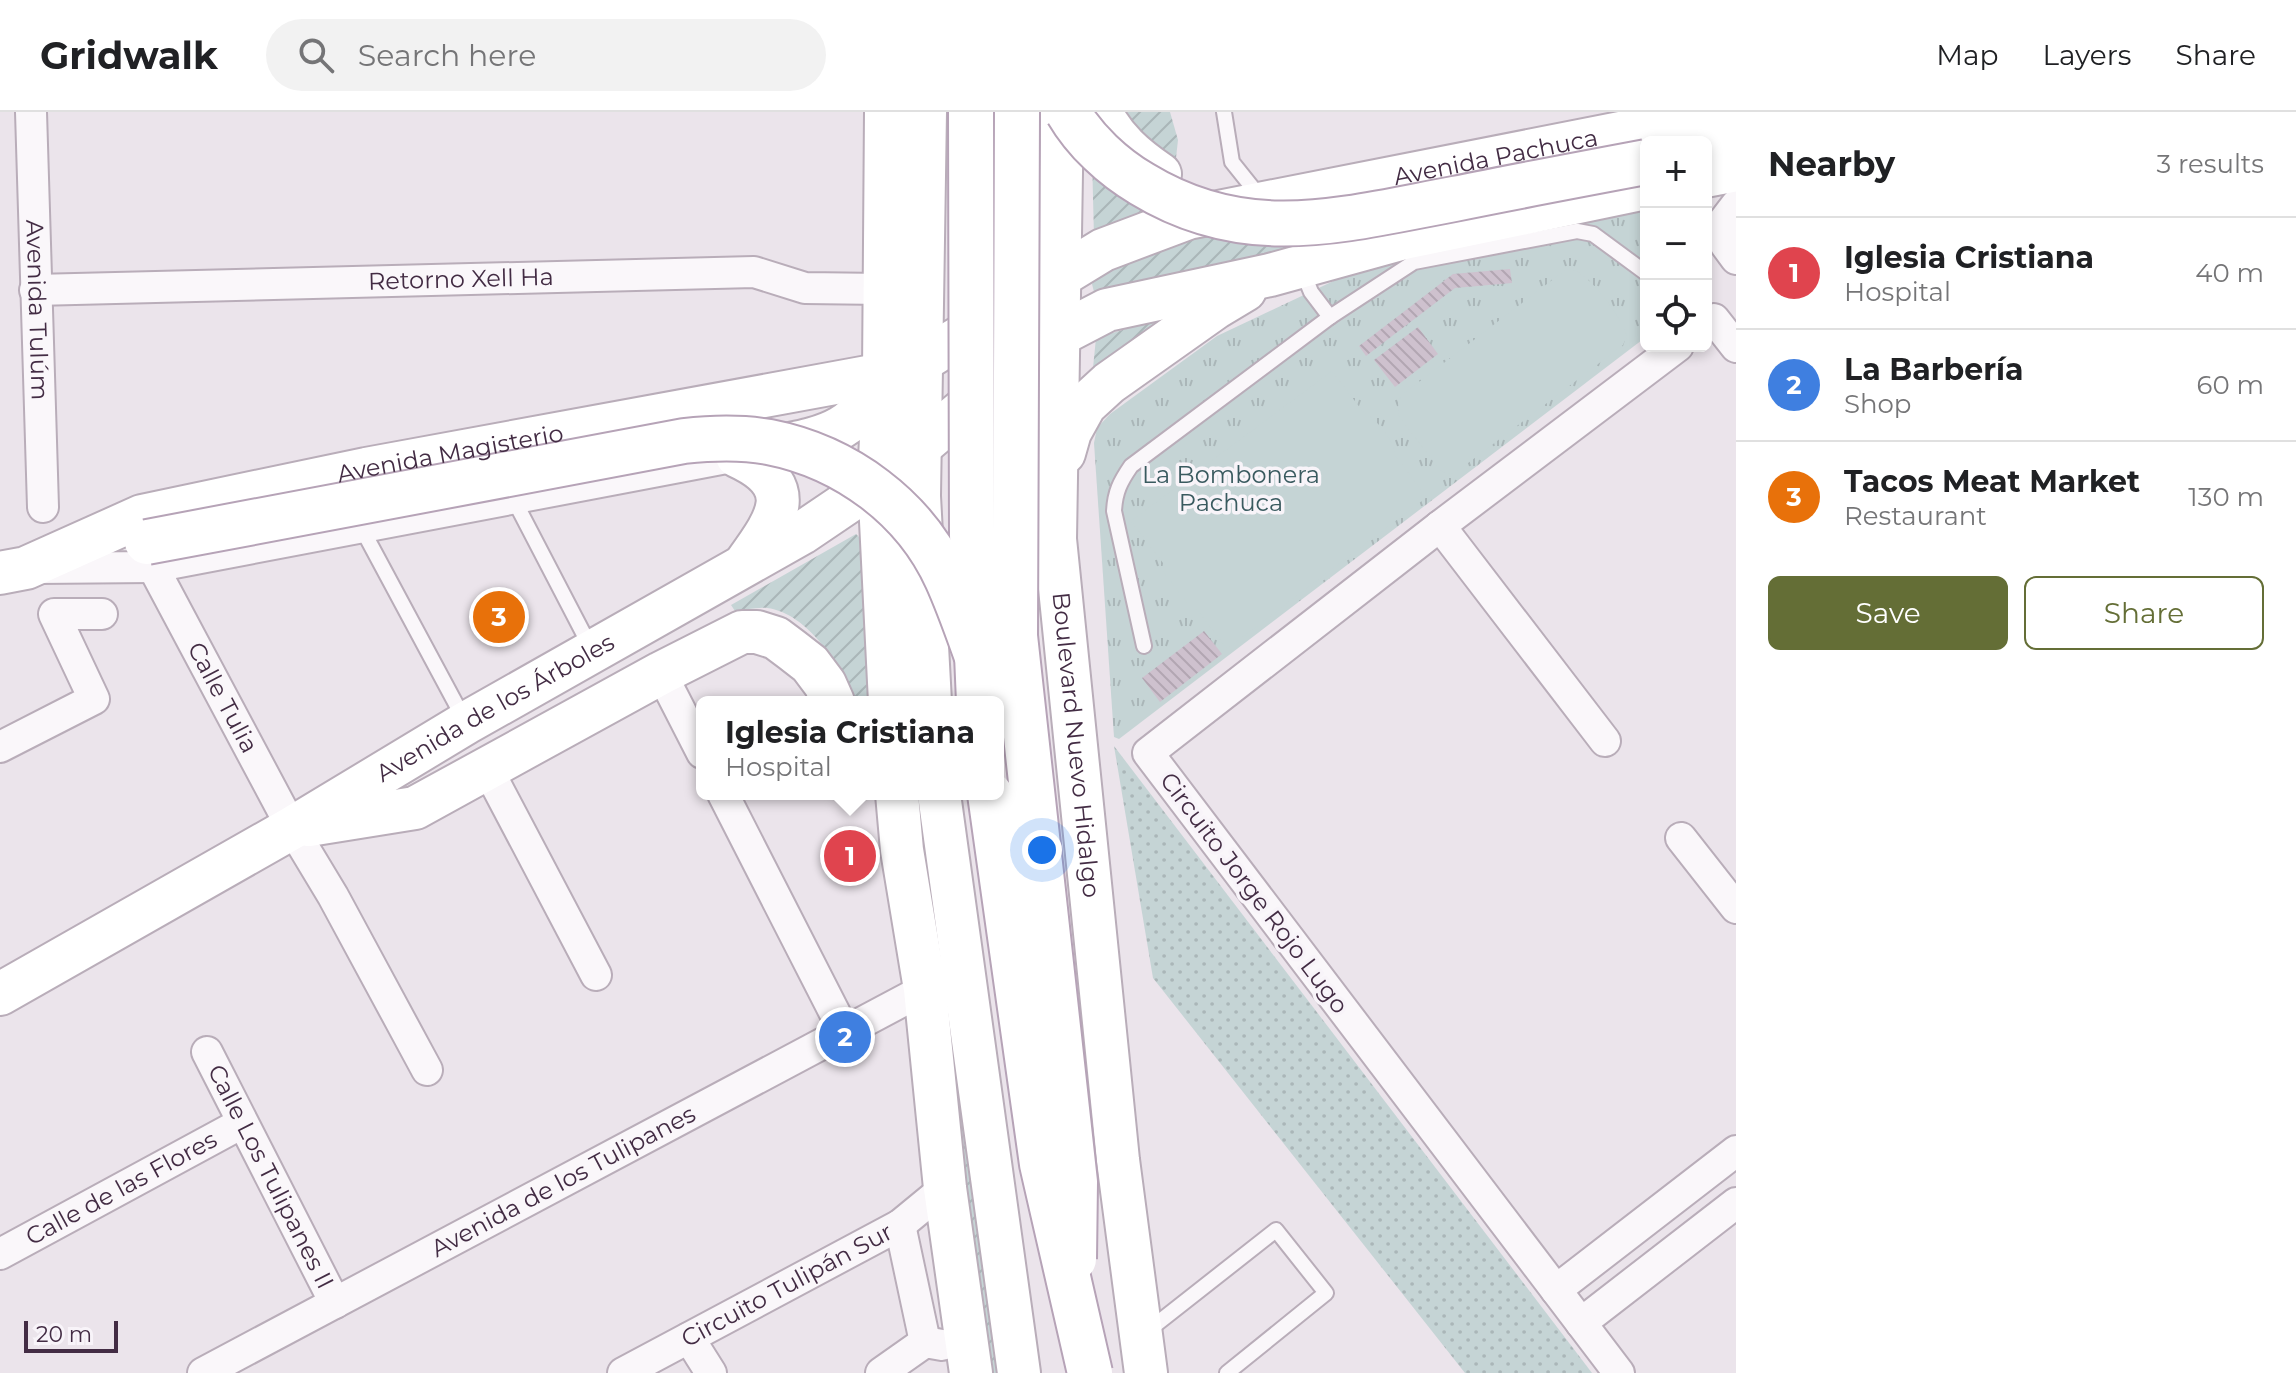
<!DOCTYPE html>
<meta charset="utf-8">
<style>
:root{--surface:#fff;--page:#f2f2f2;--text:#202124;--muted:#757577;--line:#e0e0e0;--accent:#646e36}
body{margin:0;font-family:Montserrat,sans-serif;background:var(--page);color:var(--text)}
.controls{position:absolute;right:24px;top:24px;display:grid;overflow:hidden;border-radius:12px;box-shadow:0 4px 12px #0003}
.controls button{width:72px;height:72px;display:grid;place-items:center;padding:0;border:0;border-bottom:2px solid var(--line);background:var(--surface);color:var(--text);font:40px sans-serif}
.scale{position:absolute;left:24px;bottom:20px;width:94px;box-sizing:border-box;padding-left:8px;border:4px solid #432c44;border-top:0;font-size:22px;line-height:28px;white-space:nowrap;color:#432c44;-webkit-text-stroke:6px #f8f4f9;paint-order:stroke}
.you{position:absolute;left:1042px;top:738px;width:28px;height:28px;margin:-20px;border:6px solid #fff;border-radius:50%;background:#1a73e8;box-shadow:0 0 0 12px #1a73e833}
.badge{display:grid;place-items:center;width:52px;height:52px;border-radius:50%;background:var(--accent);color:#fff;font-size:26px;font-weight:700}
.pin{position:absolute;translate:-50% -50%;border:4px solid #fff;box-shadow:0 2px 8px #0006}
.popup{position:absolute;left:696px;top:584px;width:308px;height:104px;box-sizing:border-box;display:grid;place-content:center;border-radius:12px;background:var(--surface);filter:drop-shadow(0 2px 6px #0005);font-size:26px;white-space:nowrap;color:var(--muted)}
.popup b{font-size:30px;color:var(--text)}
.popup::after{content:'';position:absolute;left:50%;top:100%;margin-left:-16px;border:16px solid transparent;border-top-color:var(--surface)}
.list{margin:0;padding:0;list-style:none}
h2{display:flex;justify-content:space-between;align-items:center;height:104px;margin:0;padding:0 32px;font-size:34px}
h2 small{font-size:26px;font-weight:400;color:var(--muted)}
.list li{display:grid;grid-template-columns:52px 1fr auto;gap:24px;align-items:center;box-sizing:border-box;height:112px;padding:0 32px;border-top:2px solid var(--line)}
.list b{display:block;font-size:30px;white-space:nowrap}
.list p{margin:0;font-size:26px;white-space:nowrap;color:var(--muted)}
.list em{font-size:26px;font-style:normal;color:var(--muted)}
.actions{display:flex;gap:16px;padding:24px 32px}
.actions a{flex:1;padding:18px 0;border:2px solid var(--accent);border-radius:12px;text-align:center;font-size:28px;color:var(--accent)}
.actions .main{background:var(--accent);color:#fff}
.icon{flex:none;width:44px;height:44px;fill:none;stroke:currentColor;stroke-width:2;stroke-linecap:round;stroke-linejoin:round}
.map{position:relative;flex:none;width:1736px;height:1261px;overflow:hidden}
header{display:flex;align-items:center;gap:48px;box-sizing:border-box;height:112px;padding:0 40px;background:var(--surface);border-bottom:2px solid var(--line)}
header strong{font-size:38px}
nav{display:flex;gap:44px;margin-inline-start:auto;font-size:28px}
.search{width:560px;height:72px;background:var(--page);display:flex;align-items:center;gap:20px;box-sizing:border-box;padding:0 28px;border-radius:44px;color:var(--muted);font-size:30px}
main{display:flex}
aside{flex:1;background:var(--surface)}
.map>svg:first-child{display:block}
.grass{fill:url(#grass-dots)}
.park{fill:url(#park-tufts)}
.garden{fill:url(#garden-furrows)}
.pitch{fill:#c5d4d5}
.building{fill:url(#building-back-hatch)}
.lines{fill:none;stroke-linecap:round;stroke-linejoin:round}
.lane-casing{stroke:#b9adb9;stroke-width:18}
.street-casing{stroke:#b9adb9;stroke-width:34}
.secondary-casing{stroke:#b9adb9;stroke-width:46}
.primary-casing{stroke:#b6a3b7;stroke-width:48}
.lane{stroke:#faf7fa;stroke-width:14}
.street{stroke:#faf7fa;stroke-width:30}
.secondary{stroke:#fff;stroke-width:42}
.primary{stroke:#fff;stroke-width:44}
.primary-bridge-casing{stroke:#b6a3b7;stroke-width:48;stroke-linecap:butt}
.primary-bridge{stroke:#fff;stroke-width:44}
.labels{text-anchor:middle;stroke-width:7;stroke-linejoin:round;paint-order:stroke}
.street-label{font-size:24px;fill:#432c44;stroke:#f8f4f9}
.park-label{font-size:24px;fill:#395a5f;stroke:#f8f4f9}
</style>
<header>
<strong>Gridwalk</strong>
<div class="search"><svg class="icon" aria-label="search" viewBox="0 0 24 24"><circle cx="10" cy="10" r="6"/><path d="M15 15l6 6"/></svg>Search here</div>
<nav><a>Map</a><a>Layers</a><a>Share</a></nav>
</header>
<main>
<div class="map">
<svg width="1736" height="1261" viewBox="0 0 1736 1261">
<defs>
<pattern id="grass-dots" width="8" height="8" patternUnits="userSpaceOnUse" patternTransform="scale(2)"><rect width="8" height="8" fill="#c5d4d5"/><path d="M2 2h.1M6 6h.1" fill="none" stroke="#aab6b8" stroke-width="1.8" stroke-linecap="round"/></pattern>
<pattern id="park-tufts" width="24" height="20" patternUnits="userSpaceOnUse" patternTransform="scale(2)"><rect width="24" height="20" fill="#c5d4d5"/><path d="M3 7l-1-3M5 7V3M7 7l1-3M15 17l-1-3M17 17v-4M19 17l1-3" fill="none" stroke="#aab6b8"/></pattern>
<pattern id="garden-furrows" width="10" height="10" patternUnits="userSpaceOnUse" patternTransform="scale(2)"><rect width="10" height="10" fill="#c5d4d5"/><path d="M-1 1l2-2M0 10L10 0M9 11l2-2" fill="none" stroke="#aab6b8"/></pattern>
<pattern id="building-back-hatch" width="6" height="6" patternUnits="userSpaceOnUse" patternTransform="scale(2)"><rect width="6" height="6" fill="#cec1ce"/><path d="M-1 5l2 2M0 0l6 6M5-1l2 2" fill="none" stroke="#b2a6b2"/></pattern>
</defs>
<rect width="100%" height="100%" fill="#ebe4eb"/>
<polygon class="grass" points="1114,634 1592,1261 1465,1261 1153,866"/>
<polygon class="park" points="1646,90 1646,225 1119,627 1114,625 1094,331 1097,316 1110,302 1217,224 1397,139"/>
<g class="garden">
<polygon points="1120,0 1170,0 1178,28 1175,55"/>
<polygon points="1092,44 1181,91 1094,126"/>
<polygon points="1190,122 1349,131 1094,180 1092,172 1097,163"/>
<polygon points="1178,201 1092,266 1096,226"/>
<path d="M856,422l8,8 12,160h-22c-12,-35 -46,-89 -87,-94 -10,-1 -22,2 -32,3l-4,-6z"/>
<polygon points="913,682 923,682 1002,1261 991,1261"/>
</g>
<g class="pitch">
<path d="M1570,157c20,4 51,48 57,67l-4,9 -168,128 -9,1 -7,-5 -40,-53 -1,-14 4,-7 162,-124z"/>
<path d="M1332,259l32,42c13,6 31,29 32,44l31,40 -200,152 -31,-41 -8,-4 -26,-34 1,-7 -32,-42z"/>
</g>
<g class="building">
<polygon points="1510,157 1512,171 1455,176 1366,244 1359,234 1453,162"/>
<polygon points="1418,215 1438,242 1395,275 1374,248"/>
<polygon points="1204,519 1222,542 1160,590 1142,566"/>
</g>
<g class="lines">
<g class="lane-casing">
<g id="lane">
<polyline points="1224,0 1232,50 1260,85"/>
<polyline points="1302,158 1311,180 1330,205"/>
<polyline points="513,386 591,536"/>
<polyline points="361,415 464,607"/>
<path d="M1144,534l-30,-135c1,-19 6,-29 17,-45l199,-149 84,-55 163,-31 16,3 53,39"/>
<polyline points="1145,1221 1276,1118 1326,1181 1227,1261"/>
</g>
</g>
<g class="street-casing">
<g id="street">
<path id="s1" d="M31,0l12,395"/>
<polyline points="1736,93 1723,110 1725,132 1736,147"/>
<path id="s2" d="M35,178l719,-18 51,16 79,1"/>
<polyline points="1706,213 1714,207 1736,235"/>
<polyline points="1440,414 1605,629"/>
<path id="s3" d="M153,455l139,261 41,68 94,174"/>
<polyline points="37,456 153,455 737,344"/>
<polyline points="661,561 702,641"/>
<polyline points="0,635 94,587 54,502 102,502"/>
<polyline points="487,656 596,863"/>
<polyline points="723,682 845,921"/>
<polyline points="1681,726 1736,796"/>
<path id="s4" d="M207,940l128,251"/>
<polyline points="900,1113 925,1230"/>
<path id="s5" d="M0,1142l242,-131"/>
<polyline points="1556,1178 1736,1039"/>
<polyline points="1581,1211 1736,1091"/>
<polyline points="689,1226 711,1261"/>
<path id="s6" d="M203,1261l722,-384"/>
<path id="s7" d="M623,1261l277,-148 45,-37"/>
<polyline points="881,1261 925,1230 942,1233"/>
<polyline points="1619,1261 1148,641 1440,414 1678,234"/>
</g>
</g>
<g class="secondary-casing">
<g id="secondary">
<polyline points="886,0 884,262 879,369 890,590"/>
<polyline points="925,0 919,384 930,590"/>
<path id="s8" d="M1062,0l-7,427 63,621 28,213"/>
<path d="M1101,0c13,27 34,45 59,62"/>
<polyline points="1706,64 1736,58"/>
<path d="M772,336c58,-12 85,-16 112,-74"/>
<polyline points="1064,341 1070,320 1085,293 1109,271 1215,196 1245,178"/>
<path d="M737,344c63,29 42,61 10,105"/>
<path id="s9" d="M0,461l26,-5 116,-52 224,-47 518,-95 39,-14 180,-110 85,-32 539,-106"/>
<polyline points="897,682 902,738 925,877 945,1076 971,1261"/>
<polyline points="939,682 1019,1261"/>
<polyline points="309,713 415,696 661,561 742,520 757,520 776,526 792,538 810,552 825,572 833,590"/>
<path id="s10" d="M0,882l292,-166 174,-105 336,-190 77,-52 96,-81 84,-65 48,-25 163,-35 134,-37 242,-50"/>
</g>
</g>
<g class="primary-casing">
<polyline id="primary" points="1706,38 1736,32"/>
</g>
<use href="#lane" class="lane"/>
<use href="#street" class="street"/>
<use href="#secondary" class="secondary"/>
<use href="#primary" class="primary"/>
<g class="primary-bridge-casing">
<g id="primary-bridge">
<polyline points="971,0 972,423 979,590"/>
<polyline points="1017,0 1015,524 1075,1070 1074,1147"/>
<path d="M1068,0c17,29 45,55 74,72 105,64 199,36 312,15 64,-13 128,-25 192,-37"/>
<path d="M147,430l537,-101c28,-3 57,-4 85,1 77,15 146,66 178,137 11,24 20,50 29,75"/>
<polyline points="990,682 1042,1052 1090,1261"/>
</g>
</g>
<use href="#primary-bridge" class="primary-bridge"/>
</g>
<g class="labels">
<g class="street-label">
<text dy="8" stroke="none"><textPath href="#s9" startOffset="1566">Avenida Pachuca</textPath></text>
<text dy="8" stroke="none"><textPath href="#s2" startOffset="426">Retorno Xell Ha</textPath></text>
<text dy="8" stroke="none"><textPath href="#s1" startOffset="198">Avenida Tulúm</textPath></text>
<text dy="8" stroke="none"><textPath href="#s9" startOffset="468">Avenida Magisterio</textPath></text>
<text dy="8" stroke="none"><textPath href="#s3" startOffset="148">Calle Tulia</textPath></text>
<text dy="8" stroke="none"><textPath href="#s10" startOffset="572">Avenida de los Árboles</textPath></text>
<text dy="8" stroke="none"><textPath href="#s8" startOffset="634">Boulevard Nuevo Hidalgo</textPath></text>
<text transform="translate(1254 781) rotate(53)" y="8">Circuito Jorge Rojo Lugo</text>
<text dy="8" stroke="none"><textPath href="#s4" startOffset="140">Calle Los Tulipanes II</textPath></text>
<text dy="8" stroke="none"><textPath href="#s6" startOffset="408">Avenida de los Tulipanes</textPath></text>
<text dy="8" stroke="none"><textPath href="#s5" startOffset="138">Calle de las Flores</textPath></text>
<text dy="8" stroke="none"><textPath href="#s7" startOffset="186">Circuito Tulipán Sur</textPath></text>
</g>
<g class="park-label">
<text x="1231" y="371">La Bombonera<tspan x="1231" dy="28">Pachuca</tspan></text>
</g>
</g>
</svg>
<div class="controls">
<button>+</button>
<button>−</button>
<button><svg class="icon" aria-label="locate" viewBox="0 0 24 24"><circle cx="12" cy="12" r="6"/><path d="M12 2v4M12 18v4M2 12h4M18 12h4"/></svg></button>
</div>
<div class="scale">20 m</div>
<div class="you"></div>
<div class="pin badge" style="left:850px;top:744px;background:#e0444e">1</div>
<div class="popup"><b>Iglesia Cristiana</b>Hospital</div>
<div class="pin badge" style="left:845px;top:925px;background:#3f7fe0">2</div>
<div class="pin badge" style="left:499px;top:505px;background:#e8710a">3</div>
</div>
<aside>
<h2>Nearby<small>3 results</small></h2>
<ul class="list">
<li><span class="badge" style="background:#e0444e">1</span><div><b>Iglesia Cristiana</b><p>Hospital</p></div><em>40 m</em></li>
<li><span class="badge" style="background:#3f7fe0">2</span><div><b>La Barbería</b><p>Shop</p></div><em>60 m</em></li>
<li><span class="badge" style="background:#e8710a">3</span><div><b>Tacos Meat Market</b><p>Restaurant</p></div><em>130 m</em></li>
</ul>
<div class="actions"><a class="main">Save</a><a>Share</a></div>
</aside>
</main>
